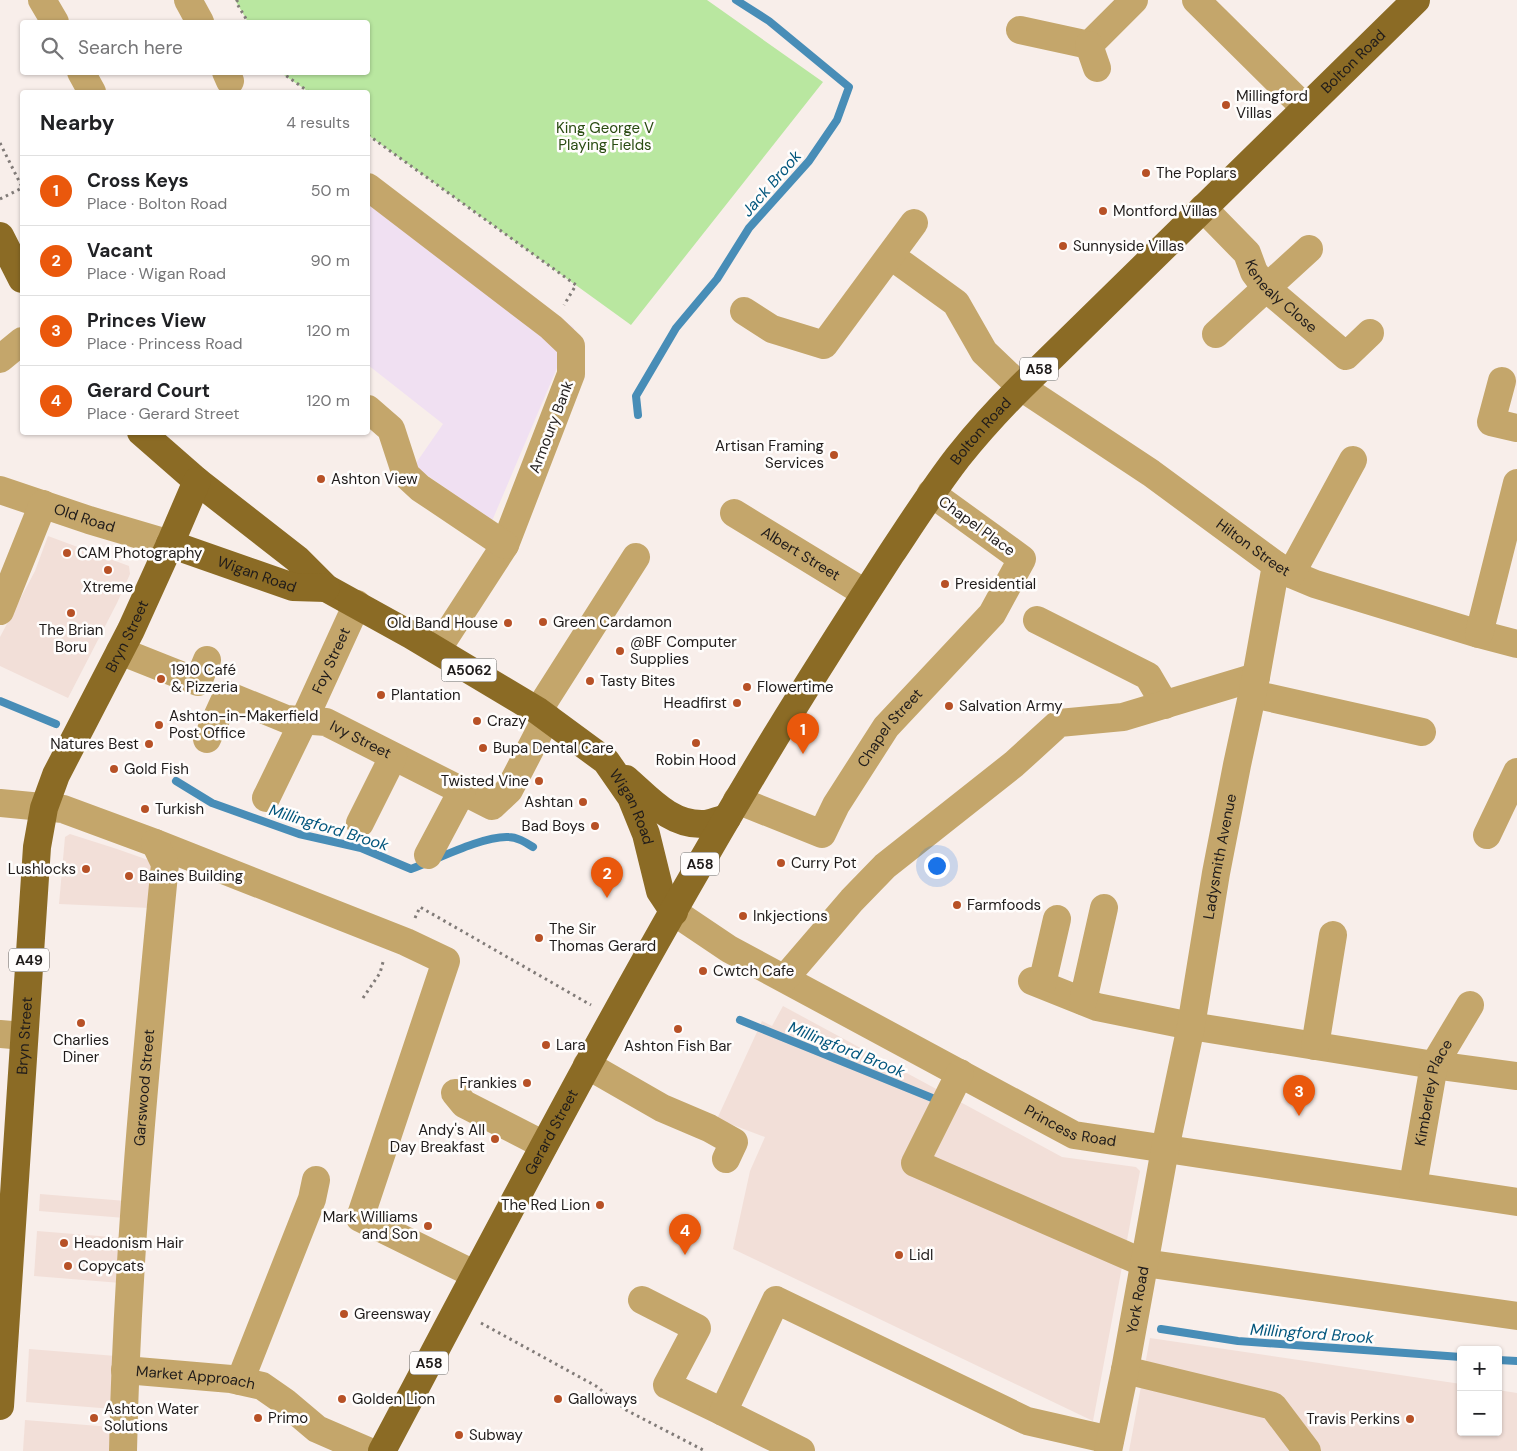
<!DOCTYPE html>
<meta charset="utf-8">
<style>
:root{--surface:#fff;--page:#f2f2f2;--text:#202124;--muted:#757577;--line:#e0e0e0;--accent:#ea580c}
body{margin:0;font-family:"DM Sans",sans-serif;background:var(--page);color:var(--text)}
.controls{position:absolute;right:15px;bottom:15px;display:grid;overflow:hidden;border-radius:5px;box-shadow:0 1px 4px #0004}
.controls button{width:45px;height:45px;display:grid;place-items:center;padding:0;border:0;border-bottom:1px solid var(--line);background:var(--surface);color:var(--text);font:25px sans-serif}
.you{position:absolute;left:936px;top:865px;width:18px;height:18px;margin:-12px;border:4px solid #fff;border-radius:50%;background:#1a73e8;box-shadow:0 0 0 8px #1a73e833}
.badge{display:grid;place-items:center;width:32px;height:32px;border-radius:50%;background:var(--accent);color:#fff;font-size:16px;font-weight:700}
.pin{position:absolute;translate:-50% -41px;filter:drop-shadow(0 1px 2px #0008)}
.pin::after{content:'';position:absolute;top:26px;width:18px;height:15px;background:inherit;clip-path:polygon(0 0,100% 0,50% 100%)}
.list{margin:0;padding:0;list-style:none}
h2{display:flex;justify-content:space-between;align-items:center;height:65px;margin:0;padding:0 20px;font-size:21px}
h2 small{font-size:16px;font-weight:400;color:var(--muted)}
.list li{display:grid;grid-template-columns:32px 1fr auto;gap:15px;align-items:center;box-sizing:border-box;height:70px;padding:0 20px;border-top:1px solid var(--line)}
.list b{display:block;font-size:19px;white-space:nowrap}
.list p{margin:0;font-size:16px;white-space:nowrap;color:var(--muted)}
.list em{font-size:16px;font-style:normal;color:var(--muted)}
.icon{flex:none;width:28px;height:28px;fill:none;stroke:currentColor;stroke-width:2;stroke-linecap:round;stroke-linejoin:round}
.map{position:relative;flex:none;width:1517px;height:1451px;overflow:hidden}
.search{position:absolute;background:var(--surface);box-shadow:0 1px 4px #0004;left:20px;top:20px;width:350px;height:55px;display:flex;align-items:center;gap:12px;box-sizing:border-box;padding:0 18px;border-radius:5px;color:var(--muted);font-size:19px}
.panel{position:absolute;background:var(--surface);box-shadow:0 1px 4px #0004;left:20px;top:90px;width:350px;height:345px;border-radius:5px}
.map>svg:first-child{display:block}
.built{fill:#f2dfd8}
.industrial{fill:#f0e0f2}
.green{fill:#b9e7a0}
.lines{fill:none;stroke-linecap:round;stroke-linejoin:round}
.stream{stroke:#488db7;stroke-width:8}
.path{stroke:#817b78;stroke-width:3;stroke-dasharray:2.5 4;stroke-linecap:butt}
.minor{stroke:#c4a66b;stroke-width:28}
.major{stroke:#8b6b25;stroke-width:28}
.poi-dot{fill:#b75126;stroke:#fffdfc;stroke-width:2}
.labels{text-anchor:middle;stroke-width:5;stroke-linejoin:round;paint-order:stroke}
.shield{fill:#fffdfc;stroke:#63605e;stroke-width:1}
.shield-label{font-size:14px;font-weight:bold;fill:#201c1b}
.street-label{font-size:15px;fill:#201c1b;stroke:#fffdfc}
.poi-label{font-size:15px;fill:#201c1b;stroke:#fffdfc;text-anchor:start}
.park-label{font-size:15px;fill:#294b11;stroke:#fffdfc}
.water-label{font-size:16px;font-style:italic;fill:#03567d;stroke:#fffdfc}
</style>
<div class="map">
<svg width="1517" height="1451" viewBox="0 0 1517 1451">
<rect width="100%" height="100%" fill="#f8eeea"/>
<g class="built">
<polygon points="48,536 129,566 130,574 117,603 68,698 0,666 0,637 35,571"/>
<polygon points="70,834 117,849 151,861 150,908 59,904 65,837"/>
<polygon points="783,1006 1062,1157 1136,1167 1140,1171 1093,1421 733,1249 750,1171 765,1137 717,1119 762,1021 772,1026"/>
<polygon points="40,1194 126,1201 125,1218 39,1211"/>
<polygon points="37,1231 124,1238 121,1283 34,1276"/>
<polygon points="1150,1338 1461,1384 1461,1432 1498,1432 1498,1390 1517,1393 1517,1451 1129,1451"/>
<polygon points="29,1349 116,1356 113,1409 26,1402"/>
<polygon points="25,1420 111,1427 109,1451 23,1451"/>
</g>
<polygon class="industrial" points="368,173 482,256 574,328 492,521 414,466 443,424 368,365"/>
<polygon class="green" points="235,0 707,0 823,82 631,325 368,135 368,92 309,92 281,73 368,72 368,22 248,22"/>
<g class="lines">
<g class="stream">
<polyline points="638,415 636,396 676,328 717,279 749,228 809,161 837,120 849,87 769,21 736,0"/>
<polyline points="0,701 56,724"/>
<path d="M176,781l36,22 87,31 62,14 50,21c25,-9 71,-33 97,-32 9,0 17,5 25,10"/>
<polyline points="740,1020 942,1102"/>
<polyline points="1161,1329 1238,1341 1461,1357"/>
<polyline points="1498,1360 1517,1361"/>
</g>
<g class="path">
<polyline points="238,0 236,2 248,22"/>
<polyline points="281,72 309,92"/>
<polyline points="368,135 576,285 564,305"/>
<polyline points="0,143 22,187"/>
<polyline points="0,199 22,188"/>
<polyline points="415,918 420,907 591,1005"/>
<polyline points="363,998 380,973 383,962"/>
<polyline points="481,1323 596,1386 626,1410 705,1451"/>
</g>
<g class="minor">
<polyline points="42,0 55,22"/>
<polyline points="188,0 200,22"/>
<polyline points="1196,0 1305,108"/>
<polyline points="1020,30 1089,45 1134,0"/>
<polyline points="1089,45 1097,68"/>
<polyline points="81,72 92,92"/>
<polyline points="226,72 230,81"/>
<polyline points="368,187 551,327 571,346 571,374 505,545 437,650"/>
<path id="s1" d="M1203,208l44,45 7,19 12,16 80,68 24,-23"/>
<path id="s2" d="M891,256l65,47 28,49 37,35 130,86 125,92 15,9 24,10 164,50 38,10"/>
<polyline points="744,311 772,329 824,345 914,223"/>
<polyline points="1216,334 1309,249"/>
<polyline points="0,359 22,341"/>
<polyline points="1502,381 1491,422 1517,428"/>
<polyline points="368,409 391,429 406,475 420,488 505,545"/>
<path id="s3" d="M0,490l89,30 81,24"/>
<path id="s4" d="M734,513l131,80"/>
<polyline points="1291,574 1353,460"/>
<polyline points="0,611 43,504"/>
<polyline points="1037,620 1148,676 1165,705"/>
<polyline points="1479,634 1517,483"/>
<polyline points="120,651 198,682 207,660"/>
<polyline points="1253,694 1422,732"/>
<polyline points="538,711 636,557"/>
<path id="s5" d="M207,739l20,-44 59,24 40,3 166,84 17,-16 38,-73"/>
<path id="s6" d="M266,798l38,-78 53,-116"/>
<path id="s7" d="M737,800l85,34 14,-29 50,-78 106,-113 30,-55 -91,-66"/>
<polyline points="0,803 63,809 155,843 406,942 446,961 360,1218 474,1274"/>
<polyline points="360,823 393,757"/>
<polyline points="1487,835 1517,772"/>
<polyline points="428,855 462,791"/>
<path id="s8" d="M674,912l55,37 345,186 443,67"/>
<polyline points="785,978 852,900 885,866 1014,764 1059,723 1123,717 1256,677"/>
<polyline points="1032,981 1097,1007 1191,1026 1434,1065 1517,1076"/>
<polyline points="1042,984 1057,919"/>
<polyline points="1083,1001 1104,908"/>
<polyline points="0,1034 24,1036"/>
<polyline points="1315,1046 1333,935"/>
<polyline points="587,1065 662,1108 709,1128 734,1142 726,1159"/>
<polyline points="960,1073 915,1163 1144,1263 1517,1316"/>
<polyline points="455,1093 464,1104 544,1145"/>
<path id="s9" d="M1413,1185l21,-120 36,-60"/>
<polyline points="642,1300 697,1328 667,1385 723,1412"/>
<path id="s10" d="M125,1370l106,9 31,7 23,16 32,27 51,22"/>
<polyline points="1125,1370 1273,1406 1307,1451"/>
<polyline points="240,1381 312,1199 316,1180"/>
<path id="s11" d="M123,1451c4,-196 23,-392 42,-587l-10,-21"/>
<polyline points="801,1451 723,1412 776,1300 1027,1421 1110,1440"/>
<path id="s12" d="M1108,1451l17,-81 40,-221 26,-123 25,-153 21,-108 19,-88 20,-112"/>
</g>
<g class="major">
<polyline points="0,236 22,279"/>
<path id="s13" d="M141,432l56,49 100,78 29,29 85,47 127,76 68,50 25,36 15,37 14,57 14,21"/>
<path id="s14" d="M170,544l123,43 33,1"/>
<path d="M626,779c23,20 45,47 79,45 7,-1 15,-4 22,-6"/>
<path id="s15" d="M0,1406l37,-559 7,-39 12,-33 75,-145 39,-86 27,-63"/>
<path id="s16" d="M382,1451c131,-247 259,-495 405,-733 34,-55 69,-110 104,-164 22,-33 43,-66 67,-97 20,-25 41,-48 63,-70l395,-387"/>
</g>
</g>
<g class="poi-dot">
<circle cx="1226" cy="105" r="5"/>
<circle cx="1146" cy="173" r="5"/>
<circle cx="1103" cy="211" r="5"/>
<circle cx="1063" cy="246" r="5"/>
<circle cx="834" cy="455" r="5"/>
<circle cx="321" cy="479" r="5"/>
<circle cx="67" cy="553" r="5"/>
<circle cx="108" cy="570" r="5"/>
<circle cx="945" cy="584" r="5"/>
<circle cx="71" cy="613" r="5"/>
<circle cx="543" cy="622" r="5"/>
<circle cx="508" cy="623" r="5"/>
<circle cx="620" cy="651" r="5"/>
<circle cx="161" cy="679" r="5"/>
<circle cx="590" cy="681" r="5"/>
<circle cx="747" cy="687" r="5"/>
<circle cx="381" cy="695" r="5"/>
<circle cx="737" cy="703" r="5"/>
<circle cx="949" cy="706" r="5"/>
<circle cx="477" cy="721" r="5"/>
<circle cx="159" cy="725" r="5"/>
<circle cx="696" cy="743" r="5"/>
<circle cx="149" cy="744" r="5"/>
<circle cx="483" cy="748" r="5"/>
<circle cx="114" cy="769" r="5"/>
<circle cx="539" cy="781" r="5"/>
<circle cx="583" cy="802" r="5"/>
<circle cx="145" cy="809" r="5"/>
<circle cx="595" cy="826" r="5"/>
<circle cx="781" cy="863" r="5"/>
<circle cx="86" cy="869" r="5"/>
<circle cx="129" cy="876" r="5"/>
<circle cx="957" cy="905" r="5"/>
<circle cx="743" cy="916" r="5"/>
<circle cx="539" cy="938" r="5"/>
<circle cx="703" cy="971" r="5"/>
<circle cx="81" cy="1023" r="5"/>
<circle cx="678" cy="1029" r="5"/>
<circle cx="546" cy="1045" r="5"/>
<circle cx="527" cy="1083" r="5"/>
<circle cx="495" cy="1139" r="5"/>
<circle cx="600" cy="1205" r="5"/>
<circle cx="428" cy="1226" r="5"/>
<circle cx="64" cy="1243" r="5"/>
<circle cx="899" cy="1255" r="5"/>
<circle cx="68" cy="1266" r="5"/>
<circle cx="344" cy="1314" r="5"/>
<circle cx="342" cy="1399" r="5"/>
<circle cx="558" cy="1399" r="5"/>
<circle cx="94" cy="1418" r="5"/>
<circle cx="258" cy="1418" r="5"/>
<circle cx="1410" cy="1419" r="5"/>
<circle cx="459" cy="1435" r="5"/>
</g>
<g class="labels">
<g class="shield">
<rect x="1020" y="357.5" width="38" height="23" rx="4"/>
<rect x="441.5" y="658.5" width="55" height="23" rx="4"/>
<rect x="681" y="852.5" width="38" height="23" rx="4"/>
<rect x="9" y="948.5" width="40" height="23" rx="4"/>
<rect x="410" y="1351.5" width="38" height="23" rx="4"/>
</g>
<g class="shield-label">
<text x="1039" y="374">A58</text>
<text x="469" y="675">A5062</text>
<text x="700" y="869">A58</text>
<text x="29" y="965">A49</text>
<text x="429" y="1368">A58</text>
</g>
<g class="street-label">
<text dy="5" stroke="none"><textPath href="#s16" startOffset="1709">Bolton Road</textPath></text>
<text dy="5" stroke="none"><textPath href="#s1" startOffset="119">Kenealy Close</textPath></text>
<text transform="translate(551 427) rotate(-69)" y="5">Armoury Bank</text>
<text dy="5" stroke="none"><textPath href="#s16" startOffset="1184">Bolton Road</textPath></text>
<text dy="5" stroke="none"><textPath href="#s3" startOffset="89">Old Road</textPath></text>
<text transform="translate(977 526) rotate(36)" y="5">Chapel Place</text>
<text dy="5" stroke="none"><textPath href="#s2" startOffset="470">Hilton Street</textPath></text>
<text dy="5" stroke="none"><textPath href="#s4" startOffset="78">Albert Street</textPath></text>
<text dy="5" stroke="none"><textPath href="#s14" startOffset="92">Wigan Road</textPath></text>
<text dy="5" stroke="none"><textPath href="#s15" startOffset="791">Bryn Street</textPath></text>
<text dy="5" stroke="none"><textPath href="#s6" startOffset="152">Foy Street</textPath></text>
<text dy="5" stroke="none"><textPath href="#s7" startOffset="218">Chapel Street</textPath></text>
<text dy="5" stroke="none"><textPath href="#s5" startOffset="191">Ivy Street</textPath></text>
<text dy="5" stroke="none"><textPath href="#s13" startOffset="625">Wigan Road</textPath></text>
<text dy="5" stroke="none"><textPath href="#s12" startOffset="605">Ladysmith Avenue</textPath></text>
<text dy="5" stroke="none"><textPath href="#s15" startOffset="371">Bryn Street</textPath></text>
<text dy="5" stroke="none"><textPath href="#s11" startOffset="364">Garswood Street</textPath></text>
<text dy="5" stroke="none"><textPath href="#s9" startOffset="95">Kimberley Place</textPath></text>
<text dy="5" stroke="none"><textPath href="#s8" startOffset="452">Princess Road</textPath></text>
<text dy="5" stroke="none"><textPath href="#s16" startOffset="361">Gerard Street</textPath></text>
<text dy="5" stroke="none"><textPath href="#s12" startOffset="154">York Road</textPath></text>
<text dy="5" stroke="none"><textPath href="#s10" startOffset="71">Market Approach</textPath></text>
</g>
<g class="poi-label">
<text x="1236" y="101">Millingford<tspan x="1236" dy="17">Villas</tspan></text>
<text x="1156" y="178">The Poplars</text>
<text x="1113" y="216">Montford Villas</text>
<text x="1073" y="251">Sunnyside Villas</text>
<text x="824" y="451" text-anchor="end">Artisan Framing<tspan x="824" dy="17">Services</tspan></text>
<text x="331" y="484">Ashton View</text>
<text x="77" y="558">CAM Photography</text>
<text x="955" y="589">Presidential</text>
<text x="108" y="592" text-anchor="middle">Xtreme</text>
<text x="553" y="627">Green Cardamon</text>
<text x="498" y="628" text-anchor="end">Old Band House</text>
<text x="71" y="635" text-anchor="middle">The Brian<tspan x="71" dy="17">Boru</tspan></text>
<text x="630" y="647">@BF Computer<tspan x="630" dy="17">Supplies</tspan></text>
<text x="171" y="675">1910 Café<tspan x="171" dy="17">&amp; Pizzeria</tspan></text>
<text x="600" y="686">Tasty Bites</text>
<text x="757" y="692">Flowertime</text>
<text x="391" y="700">Plantation</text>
<text x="727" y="708" text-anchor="end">Headfirst</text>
<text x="959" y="711">Salvation Army</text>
<text x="169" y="721">Ashton-in-Makerfield<tspan x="169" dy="17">Post Office</tspan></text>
<text x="487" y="726">Crazy</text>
<text x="139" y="749" text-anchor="end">Natures Best</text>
<text x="493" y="753">Bupa Dental Care</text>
<text x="696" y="765" text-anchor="middle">Robin Hood</text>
<text x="124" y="774">Gold Fish</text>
<text x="529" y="786" text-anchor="end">Twisted Vine</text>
<text x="573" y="807" text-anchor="end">Ashtan</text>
<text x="155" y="814">Turkish</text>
<text x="585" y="831" text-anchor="end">Bad Boys</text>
<text x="791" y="868">Curry Pot</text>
<text x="76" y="874" text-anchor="end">Lushlocks</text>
<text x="139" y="881">Baines Building</text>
<text x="967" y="910">Farmfoods</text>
<text x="753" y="921">Inkjections</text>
<text x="549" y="934">The Sir<tspan x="549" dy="17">Thomas Gerard</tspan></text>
<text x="713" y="976">Cwtch Cafe</text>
<text x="81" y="1045" text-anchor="middle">Charlies<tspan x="81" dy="17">Diner</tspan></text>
<text x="556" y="1050">Lara</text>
<text x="678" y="1051" text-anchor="middle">Ashton Fish Bar</text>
<text x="517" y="1088" text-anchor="end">Frankies</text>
<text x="485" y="1135" text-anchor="end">Andy's All<tspan x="485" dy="17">Day Breakfast</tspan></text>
<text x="590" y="1210" text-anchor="end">The Red Lion</text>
<text x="418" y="1222" text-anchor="end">Mark Williams<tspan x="418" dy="17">and Son</tspan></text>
<text x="74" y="1248">Headonism Hair</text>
<text x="909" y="1260">Lidl</text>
<text x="78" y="1271">Copycats</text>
<text x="354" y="1319">Greensway</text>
<text x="352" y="1404">Golden Lion</text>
<text x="568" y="1404">Galloways</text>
<text x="104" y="1414">Ashton Water<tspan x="104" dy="17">Solutions</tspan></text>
<text x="268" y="1423">Primo</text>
<text x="1400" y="1424" text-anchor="end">Travis Perkins</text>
<text x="469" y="1440">Subway</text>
</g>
<g class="park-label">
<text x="605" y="133">King George V<tspan x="605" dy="17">Playing Fields</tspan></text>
</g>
<g class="water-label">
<text transform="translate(771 183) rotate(-49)" y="6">Jack Brook</text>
<text transform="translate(329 827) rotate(17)" y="6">Millingford Brook</text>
<text transform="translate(847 1049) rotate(22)" y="6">Millingford Brook</text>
<text transform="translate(1312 1333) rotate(4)" y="6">Millingford Brook</text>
</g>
</g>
</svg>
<div class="controls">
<button>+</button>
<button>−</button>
</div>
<div class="you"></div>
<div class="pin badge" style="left:803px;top:754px">1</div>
<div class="pin badge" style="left:607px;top:898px">2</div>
<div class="pin badge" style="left:1299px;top:1116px">3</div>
<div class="pin badge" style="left:685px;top:1255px">4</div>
<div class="search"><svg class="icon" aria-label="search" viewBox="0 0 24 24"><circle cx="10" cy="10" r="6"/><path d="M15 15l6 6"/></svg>Search here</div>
<section class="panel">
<h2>Nearby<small>4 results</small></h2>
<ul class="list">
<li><span class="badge">1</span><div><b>Cross Keys</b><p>Place · Bolton Road</p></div><em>50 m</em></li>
<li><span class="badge">2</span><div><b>Vacant</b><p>Place · Wigan Road</p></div><em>90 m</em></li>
<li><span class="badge">3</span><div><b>Princes View</b><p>Place · Princess Road</p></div><em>120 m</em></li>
<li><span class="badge">4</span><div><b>Gerard Court</b><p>Place · Gerard Street</p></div><em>120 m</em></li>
</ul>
</section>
</div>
